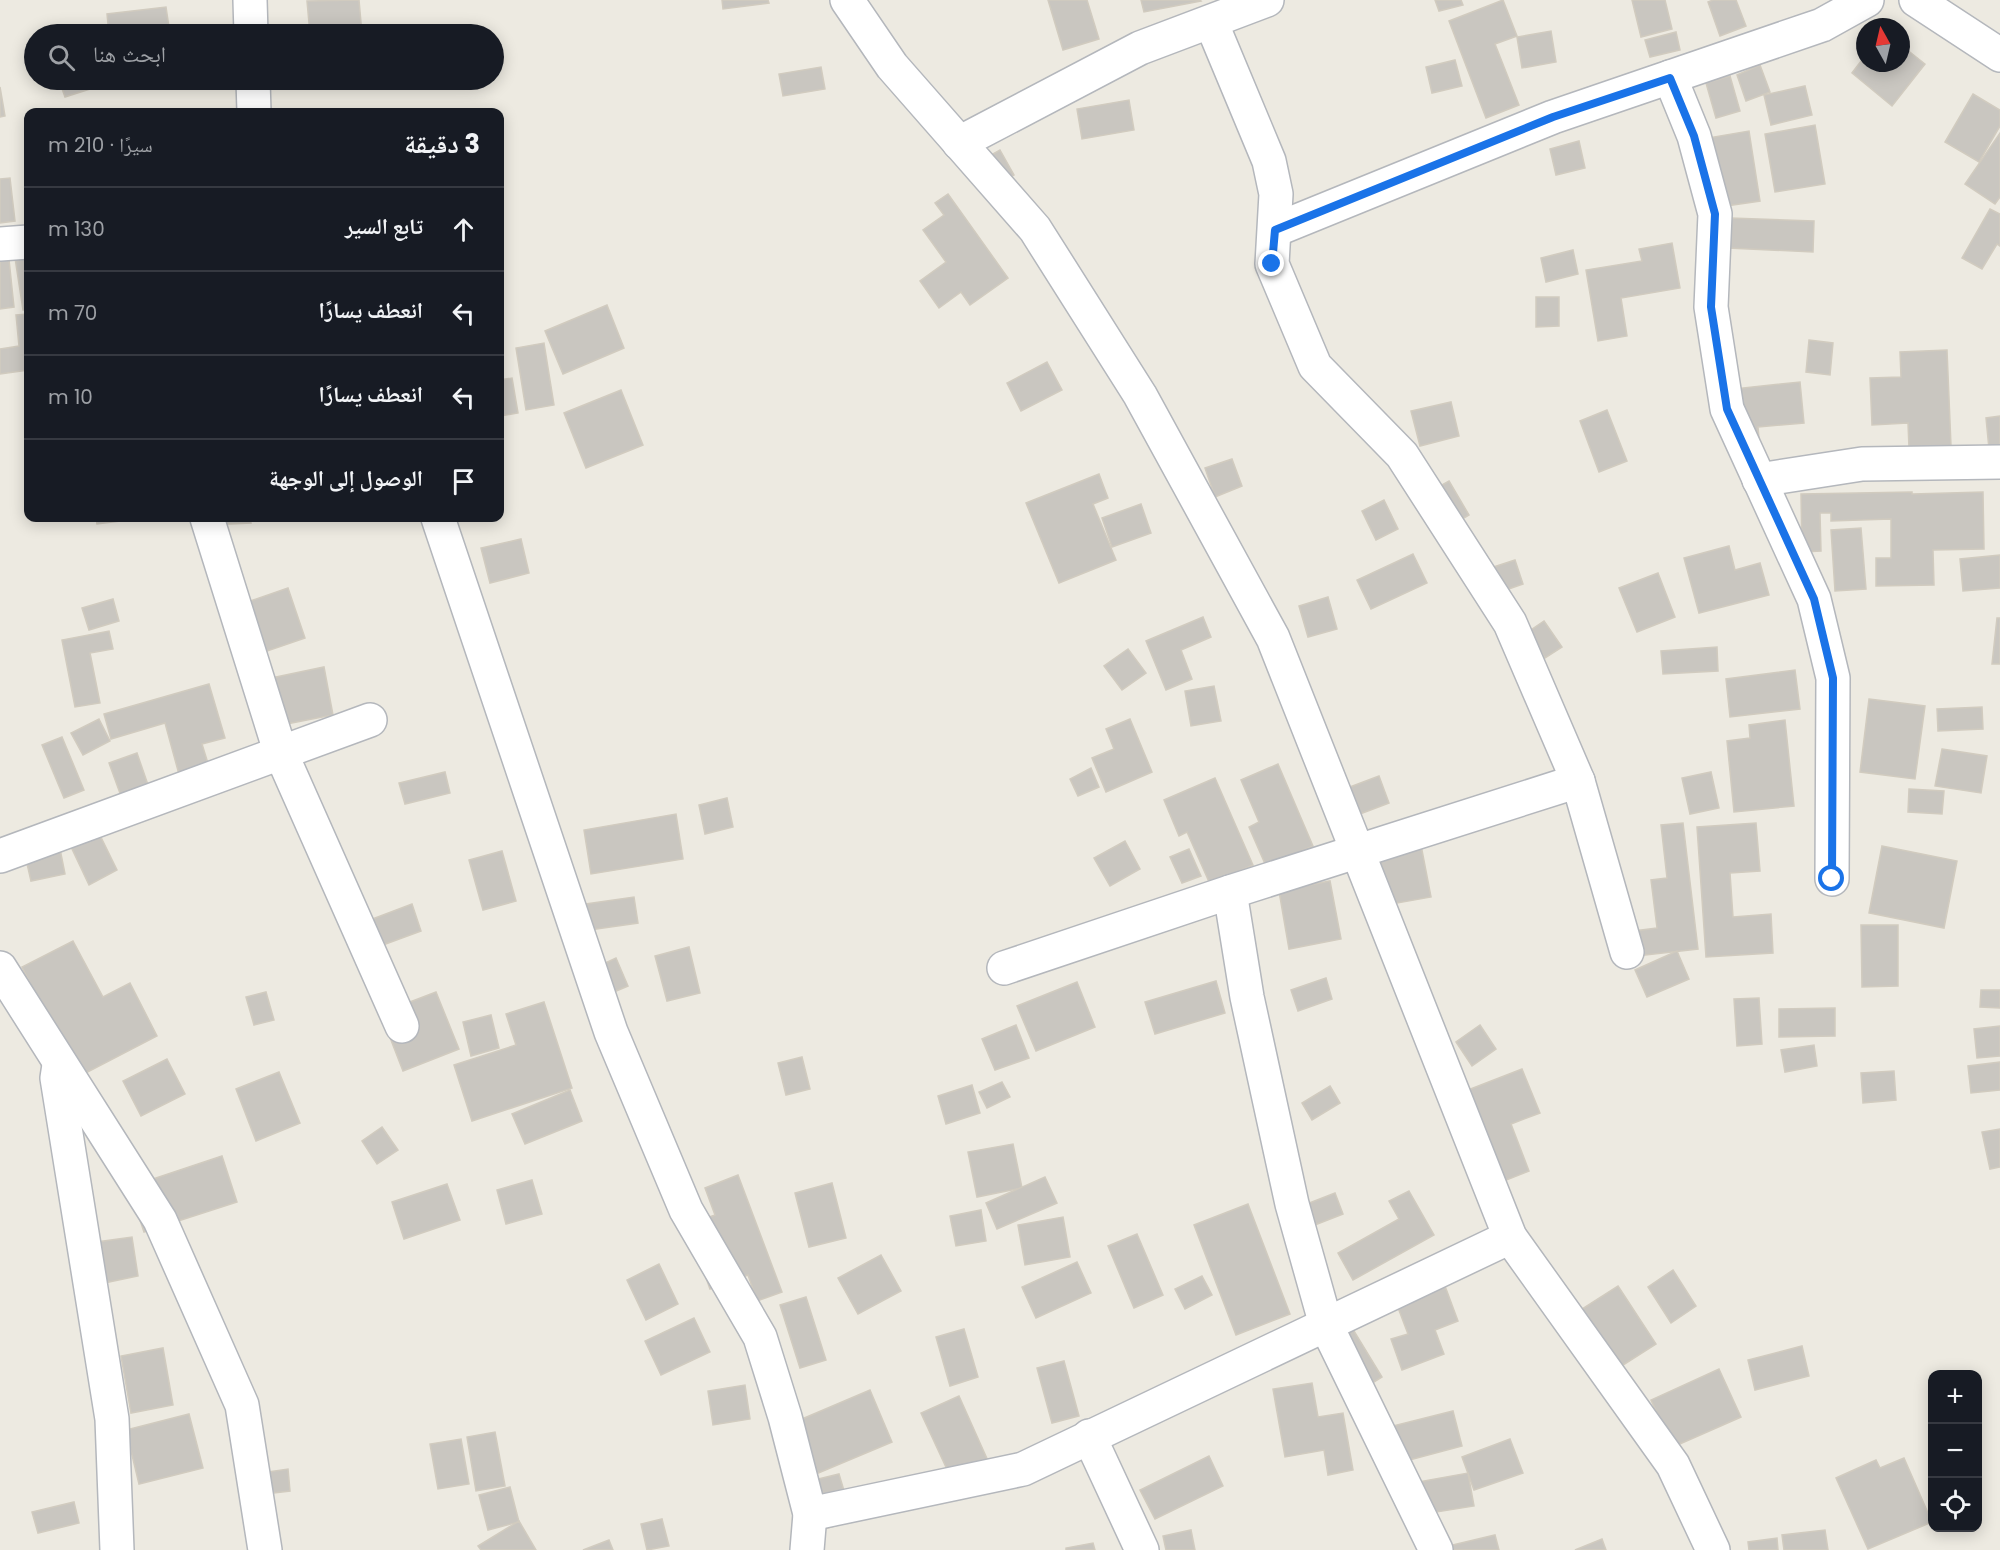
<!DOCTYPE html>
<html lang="ar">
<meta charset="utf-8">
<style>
:root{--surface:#171b24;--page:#242831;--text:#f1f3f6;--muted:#9ea1a6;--line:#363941}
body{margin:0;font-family:Poppins,"Noto Naskh Arabic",sans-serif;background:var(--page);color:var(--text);direction:rtl}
.controls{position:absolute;right:18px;bottom:18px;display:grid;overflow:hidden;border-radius:12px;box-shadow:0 3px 15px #0003}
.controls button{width:54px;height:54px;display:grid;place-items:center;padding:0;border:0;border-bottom:2px solid var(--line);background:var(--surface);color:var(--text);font:30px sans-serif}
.compass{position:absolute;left:1856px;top:18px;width:54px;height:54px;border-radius:50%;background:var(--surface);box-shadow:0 3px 15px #0003;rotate:352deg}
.stop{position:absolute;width:18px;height:18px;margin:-14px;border:4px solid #1a73e8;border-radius:50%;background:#fff}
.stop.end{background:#1a73e8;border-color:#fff;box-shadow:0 2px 6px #0008}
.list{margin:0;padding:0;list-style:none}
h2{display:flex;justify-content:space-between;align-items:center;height:78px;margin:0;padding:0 24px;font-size:26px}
h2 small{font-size:20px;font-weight:400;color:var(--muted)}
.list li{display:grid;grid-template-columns:39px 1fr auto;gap:18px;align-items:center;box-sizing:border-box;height:84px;padding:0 24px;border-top:2px solid var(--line)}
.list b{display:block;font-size:22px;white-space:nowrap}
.list em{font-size:20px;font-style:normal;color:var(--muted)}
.icon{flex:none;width:33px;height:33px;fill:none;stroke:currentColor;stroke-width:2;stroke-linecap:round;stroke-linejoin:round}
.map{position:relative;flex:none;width:2000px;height:1550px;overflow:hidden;direction:ltr}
.search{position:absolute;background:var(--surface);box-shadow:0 3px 15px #0003;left:24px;top:24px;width:480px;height:66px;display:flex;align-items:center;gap:15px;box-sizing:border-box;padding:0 21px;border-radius:33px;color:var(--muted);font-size:22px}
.panel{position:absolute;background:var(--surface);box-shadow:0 3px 15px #0003;left:24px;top:108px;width:480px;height:414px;border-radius:12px;direction:rtl}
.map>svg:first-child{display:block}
.building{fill:#c9c6c0;stroke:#d1cbbf;stroke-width:1.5}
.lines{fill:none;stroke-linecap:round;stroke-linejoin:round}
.minor-casing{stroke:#b4b7bc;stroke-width:36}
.minor{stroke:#fff;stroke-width:33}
.route{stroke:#1a73e8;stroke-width:8}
</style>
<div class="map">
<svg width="2000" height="1550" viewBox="0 0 2000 1550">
<rect width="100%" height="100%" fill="#edeae1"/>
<g class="building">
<polygon points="359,0 362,34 310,34 307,1"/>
<polygon points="722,0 768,0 769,3 723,9"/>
<polygon points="1048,0 1087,0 1099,39 1063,50"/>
<polygon points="1141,0 1200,0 1201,1 1144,12"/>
<polygon points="1435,0 1461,0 1463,5 1439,11"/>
<polygon points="1503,0 1517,36 1495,44 1519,105 1486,118 1449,21"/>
<polygon points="1632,0 1665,0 1672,29 1641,37"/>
<polygon points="1713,0 1736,0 1746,26 1720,36 1708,2"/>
<polygon points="166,7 170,34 109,34 107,14"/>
<polygon points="1551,31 1556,62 1522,68 1517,37"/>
<polygon points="1676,32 1680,50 1650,57 1645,40"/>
<polygon points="1901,45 1925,64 1892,106 1852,73 1865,56 1865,63 1901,63"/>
<polygon points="1455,60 1462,86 1432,93 1426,67"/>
<polygon points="1760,65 1770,92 1746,101 1737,75"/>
<polygon points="821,67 825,89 783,96 779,74"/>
<polygon points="1730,76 1740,111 1716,118 1706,83"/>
<polygon points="59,80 87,80 90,89 65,97"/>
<polygon points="1805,86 1812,115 1771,125 1764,95"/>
<polygon points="0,87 5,116 0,117"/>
<polygon points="1973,94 2000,110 2000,126 1979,162 1945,142"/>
<polygon points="1129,100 1134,130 1082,139 1077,109"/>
<polygon points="1815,125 1825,184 1775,192 1765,134"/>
<polygon points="1749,131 1760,201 1713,208 1702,139"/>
<polygon points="2000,133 2000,197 1995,204 1965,184"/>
<polygon points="1579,141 1585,168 1556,175 1550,149"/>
<polygon points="1000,150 1014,175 989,190 975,164"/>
<polygon points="10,178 15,221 0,223 0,179"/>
<polygon points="948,194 1008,278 970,305 961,292 939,308 920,281 946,262 923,230 944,215 935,203"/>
<polygon points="1990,209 2000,214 2000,246 1997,244 1982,269 1962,258"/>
<polygon points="1730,218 1814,221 1813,252 1728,248"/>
<polygon points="1672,243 1680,288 1621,298 1627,336 1598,341 1586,270 1642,261 1639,249"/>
<polygon points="8,250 14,307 0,309 0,251"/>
<polygon points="1573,250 1578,274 1546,282 1541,258"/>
<polygon points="28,256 28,310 23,310 15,258"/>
<polygon points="1536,297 1559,297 1559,326 1536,327"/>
<polygon points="607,305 624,348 563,374 545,331"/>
<polygon points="28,314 28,370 0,374 0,349 19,346 16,315"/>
<polygon points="1809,340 1833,343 1830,375 1806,372"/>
<polygon points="544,343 554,405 526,410 516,348"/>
<polygon points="1947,350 1951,446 1909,448 1908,423 1872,425 1870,378 1901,377 1900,352"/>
<polygon points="1047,362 1062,390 1021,411 1007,383"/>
<polygon points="512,378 518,413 500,416 500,380"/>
<polygon points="1800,382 1804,423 1758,427 1760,450 1724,390"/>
<polygon points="621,390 643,445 586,468 564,413"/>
<polygon points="1451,402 1459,436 1420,446 1411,411"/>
<polygon points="1607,410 1627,461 1599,472 1580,421"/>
<polygon points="2000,416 2000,448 1989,449 1986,418"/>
<polygon points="1232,459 1242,486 1215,497 1205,468"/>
<polygon points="1099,474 1108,498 1093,504 1116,560 1059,583 1026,503"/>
<polygon points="1449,481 1469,515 1444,530 1424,495"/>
<polygon points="1912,492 1912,494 1983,492 1984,549 1933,550 1934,585 1876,586 1876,558 1891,558 1891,519 1831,521 1831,513 1820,513 1821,551 1802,552 1801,494"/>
<polygon points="1384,500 1398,529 1376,540 1362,511"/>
<polygon points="1141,504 1151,533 1112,547 1102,518"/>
<polygon points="96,518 120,518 120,521 97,524"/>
<polygon points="207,518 250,518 251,523 208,525"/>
<polygon points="1861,528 1866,589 1835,591 1831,530"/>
<polygon points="521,539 529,573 490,583 481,548"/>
<polygon points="1729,546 1735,570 1760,563 1769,595 1699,613 1684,558"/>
<polygon points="1413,554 1427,583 1371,609 1357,580"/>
<polygon points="2000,555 2000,588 1963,591 1960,559"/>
<polygon points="1515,560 1523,584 1477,600 1469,575"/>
<polygon points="1658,573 1675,617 1637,632 1619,588"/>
<polygon points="288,588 305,638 244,659 227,609"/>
<polygon points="1328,597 1337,629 1308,637 1299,606"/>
<polygon points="113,599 119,621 89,630 82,608"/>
<polygon points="1203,617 1211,637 1181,650 1192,679 1166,690 1146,641"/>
<polygon points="1997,618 2000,618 2000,664 1992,664"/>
<polygon points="1544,621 1562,647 1545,658 1528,632"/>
<polygon points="109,631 113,649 90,653 100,703 75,707 62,640"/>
<polygon points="1717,647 1718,671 1663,674 1661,651"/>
<polygon points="1128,649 1146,673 1122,690 1104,666"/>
<polygon points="324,667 333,715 276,726 266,679"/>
<polygon points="1795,670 1800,709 1730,717 1726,679"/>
<polygon points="209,684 225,738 202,744 210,770 180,778 165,723 111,739 104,714"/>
<polygon points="1214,686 1221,721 1191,726 1185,691"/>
<polygon points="1869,699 1925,706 1915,779 1860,772"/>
<polygon points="1982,707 1983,729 1938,731 1937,709"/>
<polygon points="99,719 110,741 83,755 71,733"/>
<polygon points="1130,719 1152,772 1106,792 1092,758 1114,749 1106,729"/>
<polygon points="1785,720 1794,806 1734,812 1727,741 1750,738 1749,725"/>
<polygon points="62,737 84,790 64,798 42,745"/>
<polygon points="1942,749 1987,756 1981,793 1935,786"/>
<polygon points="137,753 156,808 129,818 109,763"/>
<polygon points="1278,764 1313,846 1266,866 1249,827 1259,822 1241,780"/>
<polygon points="1091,768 1099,787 1078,796 1070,779"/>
<polygon points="445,772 450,793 405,804 399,783"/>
<polygon points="1711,772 1719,808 1690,814 1682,778"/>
<polygon points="1379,776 1389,803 1352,817 1342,790"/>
<polygon points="1215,778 1253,865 1210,884 1187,832 1179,836 1164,800"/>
<polygon points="1909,789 1944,791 1942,814 1908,812"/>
<polygon points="727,798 733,827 705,834 699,805"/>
<polygon points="676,814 683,859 591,874 584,830"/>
<polygon points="93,821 117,870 89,885 65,834"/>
<polygon points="1683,823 1698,949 1628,957 1626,932 1657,928 1651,880 1667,878 1661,825"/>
<polygon points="1756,823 1760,871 1730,873 1733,917 1771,914 1773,953 1706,957 1697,827"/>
<polygon points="58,839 65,874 31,881 23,846"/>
<polygon points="1420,840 1431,897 1375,907 1365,850"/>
<polygon points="1125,841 1140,869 1110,886 1094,858"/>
<polygon points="1882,846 1957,861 1944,928 1869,913"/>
<polygon points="1189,849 1201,876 1182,883 1170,857"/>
<polygon points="502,851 516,901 483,910 469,860"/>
<polygon points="1330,881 1341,939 1289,949 1279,891"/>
<polygon points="634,897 638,923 576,932 572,906"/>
<polygon points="412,904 421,931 372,949 362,923"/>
<polygon points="1861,925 1898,925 1898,986 1862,987"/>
<polygon points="73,941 103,997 130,983 157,1036 78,1077 22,967"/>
<polygon points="689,947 700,993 667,1001 655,956"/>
<polygon points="1677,951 1689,979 1647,997 1635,970"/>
<polygon points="616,958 628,986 602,997 590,970"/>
<polygon points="1326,978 1332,999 1298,1011 1291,990"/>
<polygon points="1216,981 1225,1013 1155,1034 1145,1002"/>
<polygon points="1077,982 1095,1027 1036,1051 1017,1006"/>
<polygon points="1981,990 2000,990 2000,1008 1980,1007"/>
<polygon points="266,992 274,1020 254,1025 246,997"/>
<polygon points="436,992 459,1049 403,1071 389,1035 418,1022 410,1002"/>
<polygon points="1759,998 1762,1044 1737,1046 1734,999"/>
<polygon points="544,1002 572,1088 472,1121 454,1065 516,1045 506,1014"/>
<polygon points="1835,1008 1835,1036 1779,1037 1779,1009"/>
<polygon points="491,1015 499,1048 471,1056 463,1022"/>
<polygon points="1016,1025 1029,1058 995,1070 982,1039"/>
<polygon points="1480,1025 1496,1049 1472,1066 1456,1042"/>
<polygon points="2000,1026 2000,1056 1977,1058 1974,1029"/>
<polygon points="1814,1045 1817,1066 1785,1072 1781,1050"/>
<polygon points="802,1057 810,1089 786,1095 778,1063"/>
<polygon points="167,1059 185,1094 141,1116 123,1081"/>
<polygon points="2000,1062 2000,1090 1971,1093 1968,1066"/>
<polygon points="1522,1069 1540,1113 1511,1124 1529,1171 1486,1188 1450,1097"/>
<polygon points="1894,1071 1896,1100 1863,1103 1861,1073"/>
<polygon points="279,1072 300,1123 256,1141 236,1089"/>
<polygon points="1002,1082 1010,1097 987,1108 979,1092"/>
<polygon points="972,1085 980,1113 946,1124 938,1096"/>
<polygon points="1330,1086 1340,1103 1312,1120 1302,1103"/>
<polygon points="570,1090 582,1121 525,1144 512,1114"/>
<polygon points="382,1127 398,1150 377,1164 362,1141"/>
<polygon points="2000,1129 2000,1167 1990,1169 1982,1132"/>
<polygon points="1013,1144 1022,1188 977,1197 968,1152"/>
<polygon points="222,1156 237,1202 144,1232 129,1187"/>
<polygon points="738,1175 782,1292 757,1301 748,1275 710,1289 687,1225 715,1215 705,1188"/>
<polygon points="1045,1177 1057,1203 997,1229 986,1203"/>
<polygon points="532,1180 542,1214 506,1224 497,1190"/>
<polygon points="832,1183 846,1238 809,1247 795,1193"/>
<polygon points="447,1184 460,1220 404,1239 392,1202"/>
<polygon points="1409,1191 1434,1235 1353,1280 1338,1253 1399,1219 1389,1201"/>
<polygon points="1335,1193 1343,1214 1302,1230 1294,1209"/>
<polygon points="1248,1204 1290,1314 1236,1335 1194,1225"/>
<polygon points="981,1210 986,1241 956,1246 950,1216"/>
<polygon points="1063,1217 1070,1257 1025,1265 1018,1225"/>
<polygon points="1137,1234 1163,1295 1134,1308 1108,1246"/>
<polygon points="132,1237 138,1276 104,1283 97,1242"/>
<polygon points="881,1255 901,1291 858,1314 838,1278"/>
<polygon points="1077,1262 1091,1293 1036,1318 1022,1287"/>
<polygon points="659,1264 678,1304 646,1320 627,1280"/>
<polygon points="1673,1270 1696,1306 1671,1323 1648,1287"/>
<polygon points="1202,1276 1212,1295 1185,1309 1175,1289"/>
<polygon points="1445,1286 1458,1321 1435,1330 1444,1354 1402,1370 1391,1339 1408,1334 1397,1305"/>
<polygon points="1618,1286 1656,1344 1606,1376 1568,1318"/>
<polygon points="806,1297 826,1360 800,1368 780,1305"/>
<polygon points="694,1318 710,1352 661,1375 645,1341"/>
<polygon points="1346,1318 1382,1377 1358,1392"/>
<polygon points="964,1329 978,1377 950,1386 936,1337"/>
<polygon points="1802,1346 1809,1376 1755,1390 1748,1360"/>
<polygon points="163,1348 173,1405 131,1413 121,1356"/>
<polygon points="1064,1361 1079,1416 1052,1423 1037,1368"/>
<polygon points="1719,1369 1741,1417 1673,1447 1651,1400"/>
<polygon points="1312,1383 1318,1417 1343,1413 1353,1470 1328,1475 1324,1450 1285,1457 1273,1389"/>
<polygon points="745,1385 750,1419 713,1425 708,1391"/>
<polygon points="870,1390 892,1442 816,1474 795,1422"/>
<polygon points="959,1396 988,1461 951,1478 921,1413"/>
<polygon points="1453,1411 1462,1446 1398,1463 1389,1427"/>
<polygon points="189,1414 203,1468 139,1484 126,1430"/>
<polygon points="495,1432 505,1486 476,1491 467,1437"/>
<polygon points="461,1439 469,1484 438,1489 430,1444"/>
<polygon points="1510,1439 1523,1473 1474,1490 1462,1457"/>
<polygon points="1209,1456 1223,1486 1155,1519 1140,1490"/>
<polygon points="1904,1458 1932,1522 1868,1549 1836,1478 1876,1460 1880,1468"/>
<polygon points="288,1469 290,1491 257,1495 255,1474"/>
<polygon points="1468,1473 1474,1506 1424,1514 1418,1482"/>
<polygon points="839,1474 853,1521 824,1529 810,1481"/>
<polygon points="510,1487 519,1522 488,1530 479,1495"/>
<polygon points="74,1502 79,1523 38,1533 32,1512"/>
<polygon points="662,1519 669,1546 647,1550 641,1524"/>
<polygon points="519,1521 536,1550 481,1550 478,1546"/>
<polygon points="1191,1530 1195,1550 1166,1550 1163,1536"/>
<polygon points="1825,1530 1828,1550 1784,1550 1782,1535"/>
<polygon points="1495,1535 1499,1550 1445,1550 1444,1547"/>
<polygon points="1777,1538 1778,1550 1749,1550 1748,1542"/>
<polygon points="1602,1539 1606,1550 1575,1550"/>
<polygon points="609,1540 613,1550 583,1550"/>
<polygon points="1093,1543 1095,1550 1066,1550 1066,1548"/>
</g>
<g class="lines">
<g class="minor-casing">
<g id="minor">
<polyline points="250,0 251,34"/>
<polyline points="847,0 892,66 1035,229 1140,395 1273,638 1510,1237 1673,1465 1713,1550"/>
<polyline points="1916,0 2000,55"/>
<polyline points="1211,22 1269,161 1276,194 1272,264 1315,366 1402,455 1510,623 1578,781 1627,952"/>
<polyline points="1670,77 1694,136 1715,214 1711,307 1727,409 1814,599 1833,678 1832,879"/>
<polyline points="253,80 254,112"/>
<polyline points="959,143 1140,48 1267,0"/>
<polyline points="1275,230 1553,117 1822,25 1867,0"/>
<polyline points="0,244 28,242"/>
<polyline points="1759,480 1862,464 2000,462"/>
<polyline points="207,518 280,751 402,1026"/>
<polyline points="438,518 611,1032 686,1210 760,1337 785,1417 810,1514 807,1550"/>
<polyline points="0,856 370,720"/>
<polyline points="1230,892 1247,997 1292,1204 1326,1325 1436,1550"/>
<polyline points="0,968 160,1220 242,1405 265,1550"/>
<polyline points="1004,968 1230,892 1578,781"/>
<polyline points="59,1065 57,1078 112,1419 117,1550"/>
<polyline points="1089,1436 1142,1550"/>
<polyline points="810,1514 1023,1469 1510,1237"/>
</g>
</g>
<use href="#minor" class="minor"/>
</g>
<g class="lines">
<polyline class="route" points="1272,264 1275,230 1553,117 1670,78 1694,136 1715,214 1711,307 1727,409 1814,599 1833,678 1832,879"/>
</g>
</svg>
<div class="controls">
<button>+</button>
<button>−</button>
<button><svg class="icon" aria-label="locate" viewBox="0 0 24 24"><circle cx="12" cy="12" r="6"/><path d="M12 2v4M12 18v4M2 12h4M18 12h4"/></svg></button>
</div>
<svg class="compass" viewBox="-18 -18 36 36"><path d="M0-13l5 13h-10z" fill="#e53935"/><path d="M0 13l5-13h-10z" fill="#9ea1a6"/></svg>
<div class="stop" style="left:1832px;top:879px"></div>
<div class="stop end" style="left:1272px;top:264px"></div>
<div class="search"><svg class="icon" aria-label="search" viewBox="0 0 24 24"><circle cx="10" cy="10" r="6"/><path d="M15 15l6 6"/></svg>ابحث هنا</div>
<section class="panel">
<h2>3 دقيقة<small>سيرًا · 210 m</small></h2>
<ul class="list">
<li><svg class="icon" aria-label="ahead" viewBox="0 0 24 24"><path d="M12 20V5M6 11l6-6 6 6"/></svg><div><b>تابع السير</b></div><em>130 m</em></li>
<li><svg class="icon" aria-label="left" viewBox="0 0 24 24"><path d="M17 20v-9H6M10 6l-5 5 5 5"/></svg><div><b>انعطف يسارًا</b></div><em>70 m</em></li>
<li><svg class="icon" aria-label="left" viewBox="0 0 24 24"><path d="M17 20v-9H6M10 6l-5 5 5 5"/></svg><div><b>انعطف يسارًا</b></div><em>10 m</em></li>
<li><svg class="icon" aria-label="arrive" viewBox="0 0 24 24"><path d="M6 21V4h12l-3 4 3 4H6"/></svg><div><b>الوصول إلى الوجهة</b></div></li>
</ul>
</section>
</div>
